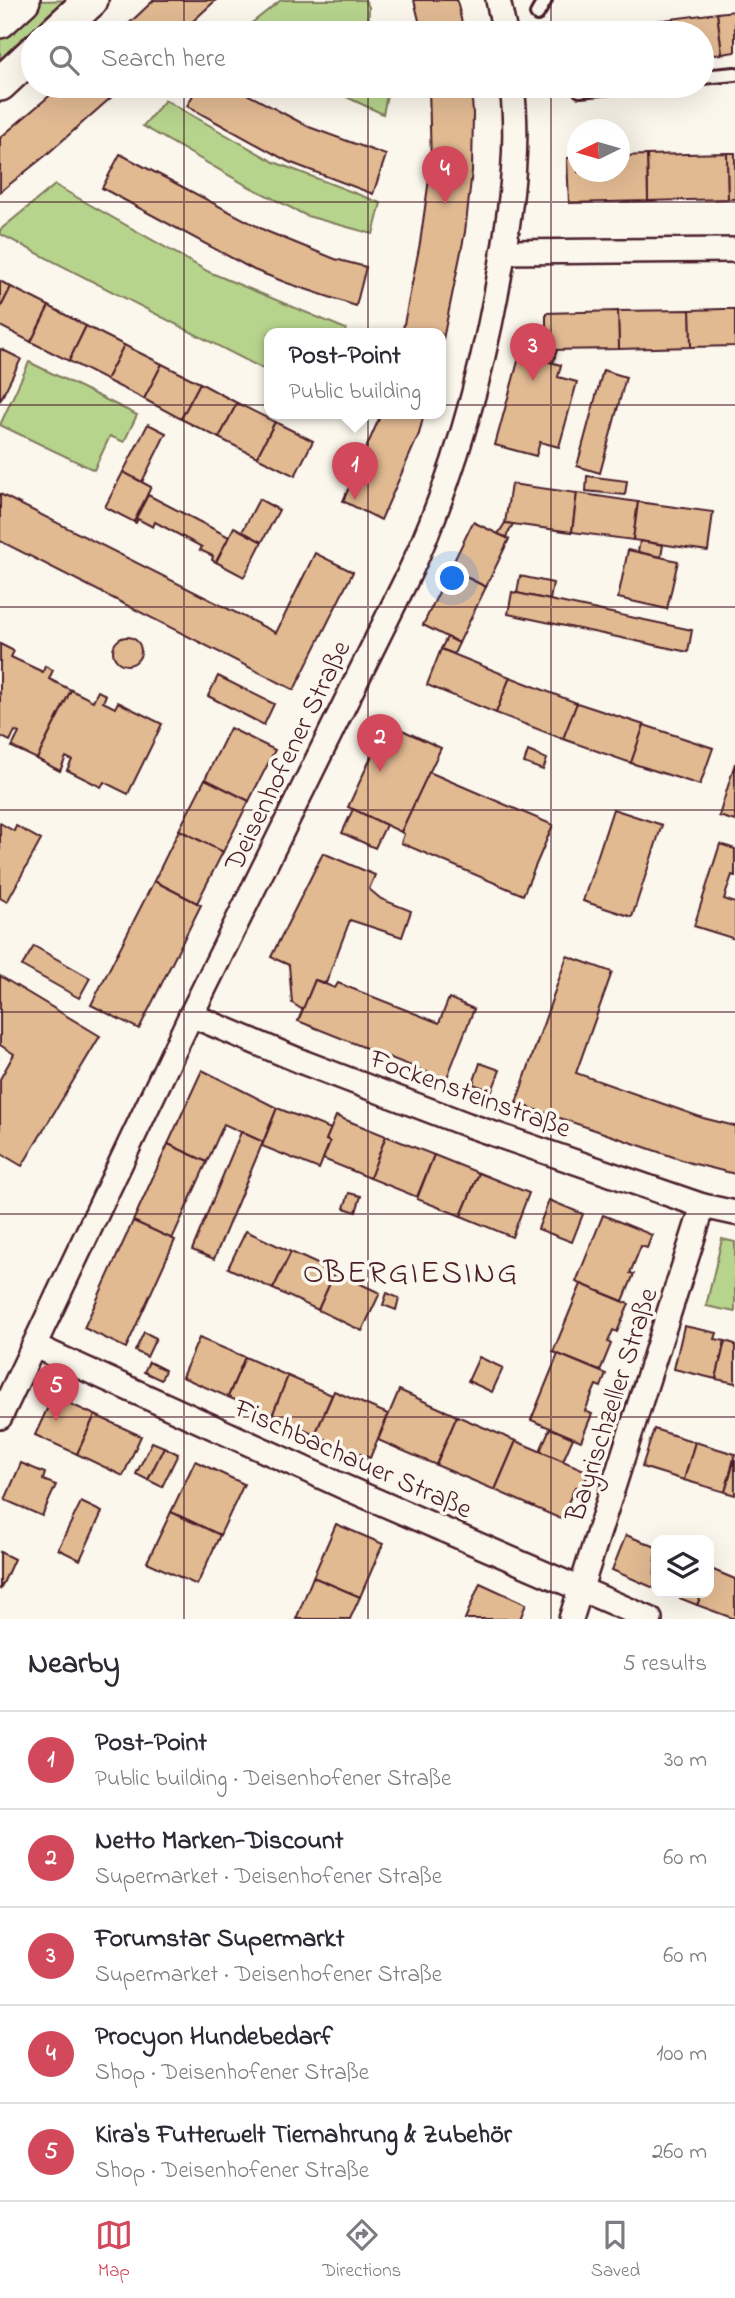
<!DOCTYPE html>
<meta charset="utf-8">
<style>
:root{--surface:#fff;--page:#f7f7f7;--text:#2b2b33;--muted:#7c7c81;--line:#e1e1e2;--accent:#d1495b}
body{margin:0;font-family:"Indie Flower",sans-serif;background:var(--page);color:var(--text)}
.controls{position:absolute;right:21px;bottom:21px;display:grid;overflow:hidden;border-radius:14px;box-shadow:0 7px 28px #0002}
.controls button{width:63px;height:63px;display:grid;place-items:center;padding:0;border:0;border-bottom:2px solid var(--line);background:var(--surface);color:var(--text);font:35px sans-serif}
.compass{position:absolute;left:567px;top:119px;width:63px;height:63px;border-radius:50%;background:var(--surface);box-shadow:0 7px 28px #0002;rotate:265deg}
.you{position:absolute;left:453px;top:579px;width:24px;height:24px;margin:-18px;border:5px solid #fff;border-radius:50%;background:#1a73e8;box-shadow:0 0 0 10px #1a73e833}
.badge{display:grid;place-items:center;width:46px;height:46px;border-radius:50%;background:var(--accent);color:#fff;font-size:23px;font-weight:700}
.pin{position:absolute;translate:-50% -58px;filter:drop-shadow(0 2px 4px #0008)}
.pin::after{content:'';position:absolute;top:37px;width:24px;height:21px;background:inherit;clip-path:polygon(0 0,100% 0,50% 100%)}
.popup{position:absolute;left:264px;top:328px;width:182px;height:91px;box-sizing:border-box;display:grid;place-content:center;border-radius:14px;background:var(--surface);filter:drop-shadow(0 2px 5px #0005);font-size:23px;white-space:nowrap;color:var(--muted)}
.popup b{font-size:26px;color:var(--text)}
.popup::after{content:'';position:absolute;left:50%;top:100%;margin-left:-14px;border:14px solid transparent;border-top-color:var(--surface)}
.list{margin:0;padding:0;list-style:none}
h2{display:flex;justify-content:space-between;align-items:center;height:91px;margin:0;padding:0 28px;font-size:30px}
h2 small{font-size:23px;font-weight:400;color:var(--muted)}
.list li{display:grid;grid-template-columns:46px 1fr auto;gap:21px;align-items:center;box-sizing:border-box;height:98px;padding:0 28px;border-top:2px solid var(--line)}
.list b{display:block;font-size:26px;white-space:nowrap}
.list p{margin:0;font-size:23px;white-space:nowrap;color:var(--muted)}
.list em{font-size:23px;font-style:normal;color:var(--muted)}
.icon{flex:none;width:38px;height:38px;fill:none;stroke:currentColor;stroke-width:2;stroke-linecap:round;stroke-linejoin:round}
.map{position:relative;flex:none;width:735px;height:1619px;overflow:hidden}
.search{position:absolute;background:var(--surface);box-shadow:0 7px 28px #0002;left:21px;right:21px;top:21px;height:77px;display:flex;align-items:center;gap:18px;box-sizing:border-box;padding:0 24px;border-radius:38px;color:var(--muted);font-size:26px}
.sheet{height:581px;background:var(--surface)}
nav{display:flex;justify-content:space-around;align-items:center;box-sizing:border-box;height:98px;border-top:2px solid var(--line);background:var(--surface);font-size:19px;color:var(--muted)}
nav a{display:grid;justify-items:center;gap:4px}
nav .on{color:var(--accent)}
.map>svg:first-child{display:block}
.green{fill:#b7d48d;stroke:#807a5c;stroke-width:2}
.building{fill:#e1ba92;stroke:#4a1f2b;stroke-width:2}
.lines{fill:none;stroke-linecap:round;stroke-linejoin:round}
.service-casing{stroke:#4a1f2b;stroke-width:18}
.minor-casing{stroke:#4a1f2b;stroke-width:28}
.secondary-casing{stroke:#4a1f2b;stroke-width:38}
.service{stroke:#fbf7ec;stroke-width:12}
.minor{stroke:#fbf7ec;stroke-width:23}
.secondary{stroke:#fbf7ec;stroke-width:33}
.tram{stroke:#4a1f2b;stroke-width:2}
.grid{fill:none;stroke:#4a1f2b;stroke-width:2;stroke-opacity:0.55}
.labels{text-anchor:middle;stroke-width:7;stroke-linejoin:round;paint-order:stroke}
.street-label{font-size:28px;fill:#4a1f2b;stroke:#fbf7ec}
.quarter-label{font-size:32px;letter-spacing:2px;fill:#4a1f2b;stroke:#fbf7ec}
</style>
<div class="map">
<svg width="735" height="1619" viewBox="0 0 735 1619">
<rect width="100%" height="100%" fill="#fbf7ec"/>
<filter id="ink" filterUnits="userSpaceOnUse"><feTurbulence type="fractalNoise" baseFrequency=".0143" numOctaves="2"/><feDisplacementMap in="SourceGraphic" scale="14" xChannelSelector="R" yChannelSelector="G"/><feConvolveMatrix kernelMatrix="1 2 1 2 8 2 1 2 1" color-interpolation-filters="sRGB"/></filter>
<g filter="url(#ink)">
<g class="green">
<polygon points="74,0 39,33 33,33 33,39 0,70 0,37 38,1"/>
<polygon points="281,0 365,0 369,7 368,33 239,33"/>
<polygon points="323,86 389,86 383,114"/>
<polygon points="165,100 274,162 381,203 373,234 307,216 246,185 143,126"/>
<polygon points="55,185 209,272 346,329 345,334 269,334 269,372 0,234 0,230"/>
<polygon points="29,362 137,415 124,442 110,436 94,470 0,425"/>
<polygon points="722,1239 735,1242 735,1312 706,1306"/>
</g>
<g class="building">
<polygon points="154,0 216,0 180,33 119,33"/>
<polygon points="414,0 457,0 464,33 422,33"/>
<polygon points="735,11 735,52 722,54 717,13"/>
<polygon points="717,13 722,54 702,56 702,33 641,33 639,23"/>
<polygon points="639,23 641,33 562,33 600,28"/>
<polygon points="61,86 124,86 45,156 0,192 0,138"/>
<polygon points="198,86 232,86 309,127 386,155 373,194 289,162 187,106"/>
<polygon points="429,86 471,86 473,114 472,171 465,232 441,349 441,334 402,334 420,243 431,165"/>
<polygon points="727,153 728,199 648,201 647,155"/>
<polygon points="727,153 735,153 735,199 728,199"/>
<polygon points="120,154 266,231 335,259 366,267 356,306 287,283 254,270 102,188"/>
<polygon points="647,155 648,201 569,203 567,158 578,158 578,172 620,172 620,156"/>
<polygon points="0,281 11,287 0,309"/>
<polygon points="11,287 49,306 31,342 0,326 0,309"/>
<polygon points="49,306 86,326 69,361 31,342"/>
<polygon points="723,309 735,309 735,346 691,347 690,310"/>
<polygon points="690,310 691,347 619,349 618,311"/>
<polygon points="618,311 619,349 546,350 546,313"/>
<polygon points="86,326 124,345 106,380 69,361"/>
<polygon points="124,345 162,364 144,399 106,380"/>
<polygon points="542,348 557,350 553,363 540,359"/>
<polygon points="1,349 21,359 0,401 0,350"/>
<polygon points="520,354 561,365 558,377 577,382 559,447 540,442 536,456 495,445"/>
<polygon points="162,364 200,383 181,419 144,399"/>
<polygon points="603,370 626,377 600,473 577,466"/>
<polygon points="200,383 237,403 219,438 181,419"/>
<polygon points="237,403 275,422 257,457 219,438"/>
<polygon points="381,414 424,414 419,434 381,520 343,501"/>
<polygon points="275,422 313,441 295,476 257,457"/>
<polygon points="148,424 166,433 142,482 123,472"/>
<polygon points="123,472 151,487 134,522 105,507"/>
<polygon points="587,476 627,481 625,495 586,491"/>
<polygon points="511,484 577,493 572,532 505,523"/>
<polygon points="577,493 638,502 633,540 572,532"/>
<polygon points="0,494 276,633 315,553 353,572 294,690 0,541"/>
<polygon points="148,495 229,537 216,562 212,560 213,556 200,550 202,547 155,522 153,527 138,519 136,523 134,522"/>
<polygon points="259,499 279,510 262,542 242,532"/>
<polygon points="638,502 713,512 708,551 633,540"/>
<polygon points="473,522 509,539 486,587 450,569"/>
<polygon points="505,523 513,524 506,537 498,534"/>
<polygon points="234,527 262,542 244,577 216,562"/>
<polygon points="640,541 663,545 661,557 638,552"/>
<polygon points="628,550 678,561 667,609 618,598"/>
<polygon points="450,569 486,587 459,643 423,625"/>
<polygon points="520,576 553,583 550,600 517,593"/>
<polygon points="512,592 692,630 688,652 508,614"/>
<circle cx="127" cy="651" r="14"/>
<polygon points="447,637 459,643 454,654 441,649"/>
<polygon points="0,644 14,651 11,657 43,672 45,666 53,670 49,679 71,690 37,759 12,747 19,733 15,731 10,741 0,736"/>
<polygon points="441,649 510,677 496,713 427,685"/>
<polygon points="218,676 274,704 264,725 208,696"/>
<polygon points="510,677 577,703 563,739 496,713"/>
<polygon points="71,690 93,701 98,691 106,695 103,702 115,708 118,702 162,724 128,794 104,782 101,787 67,770 72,760 66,757 60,771 37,759"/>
<polygon points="577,703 644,725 631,763 563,739"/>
<polygon points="387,723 441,748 401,832 348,807"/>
<polygon points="644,725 713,748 700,785 631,763"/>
<polygon points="230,728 275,750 249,801 205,779"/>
<polygon points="528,751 547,759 543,770 524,763"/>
<polygon points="735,763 735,821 719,816"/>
<polygon points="429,772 553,825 523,895 401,843 404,834 401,832"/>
<polygon points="205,779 249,801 223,852 179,830"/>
<polygon points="353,809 386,825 375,848 342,833"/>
<polygon points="613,809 662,825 632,917 583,901"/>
<polygon points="0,823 14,831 16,826 41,840 7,902 0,898"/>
<polygon points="179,830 223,852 197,903 154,881"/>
<polygon points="720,844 735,849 735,876 732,875 724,899 735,903 735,939 694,926"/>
<polygon points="323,853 375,875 369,889 381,899 411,911 402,937 350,920 326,983 315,980 303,1010 292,1003 289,965 271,957"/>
<polygon points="154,881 201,905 139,1029 91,1005"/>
<polygon points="34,946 90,978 79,998 22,966"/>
<polygon points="567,956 612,972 576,1073 703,1118 735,1126 735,1174 691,1163 516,1103"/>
<polygon points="0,976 100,1036 22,1166 0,1153 0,1079 14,1054 0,1045"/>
<polygon points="315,980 335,988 338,983 439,1023 449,998 474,1009 446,1080 298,1021"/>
<polygon points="480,1063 500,1070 492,1091 473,1084"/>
<polygon points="202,1070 277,1108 263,1142 224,1124 207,1162 168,1144"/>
<polygon points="277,1108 331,1129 326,1140 330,1142 319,1169 262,1146"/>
<polygon points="336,1116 386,1136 370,1178 323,1159 330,1142 326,1140"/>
<polygon points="241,1132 263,1142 214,1259 192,1250"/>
<polygon points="386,1136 434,1155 417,1197 370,1178"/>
<polygon points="168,1144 207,1162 172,1239 133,1221"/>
<polygon points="434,1155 479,1173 461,1216 417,1199"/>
<polygon points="479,1173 529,1193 512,1237 461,1216"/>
<polygon points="349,1193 361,1196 356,1212 344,1208"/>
<polygon points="549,1200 583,1214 572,1242 538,1229"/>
<polygon points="603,1215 652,1235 647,1248 641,1246 630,1273 634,1274 623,1301 576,1282"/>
<polygon points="133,1221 175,1240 126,1348 84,1328"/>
<polygon points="246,1231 291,1252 273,1289 228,1268"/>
<polygon points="291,1252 335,1272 318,1310 273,1289"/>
<polygon points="335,1272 380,1293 362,1331 318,1310"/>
<polygon points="581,1284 629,1304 617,1332 613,1330 608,1342 611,1344 600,1371 553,1352"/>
<polygon points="387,1293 399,1298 396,1310 383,1305"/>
<polygon points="684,1326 717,1333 715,1339 725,1341 716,1379 674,1369"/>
<polygon points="144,1332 156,1338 147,1357 135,1351"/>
<polygon points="199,1338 245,1357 228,1397 182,1377"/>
<polygon points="725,1341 735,1344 735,1383 716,1379"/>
<polygon points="558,1354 606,1374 601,1387 596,1385 585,1411 592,1414 581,1441 531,1420"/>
<polygon points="245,1357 288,1376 272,1416 228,1397"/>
<polygon points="479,1357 503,1368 492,1392 468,1381"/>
<polygon points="149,1362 165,1370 161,1380 144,1372"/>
<polygon points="288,1376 332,1395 315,1435 272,1416"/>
<polygon points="399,1390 457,1416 436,1465 378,1440"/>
<polygon points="334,1391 388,1414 370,1458 315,1435"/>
<polygon points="53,1396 95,1415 77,1454 35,1435"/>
<polygon points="95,1415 141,1436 123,1476 77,1454"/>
<polygon points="457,1416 516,1441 495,1490 436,1465"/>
<polygon points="550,1428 573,1438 563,1461 540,1451"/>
<polygon points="654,1429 695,1442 684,1480 642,1467"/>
<polygon points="516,1441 589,1472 582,1489 575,1487 561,1519 495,1490"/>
<polygon points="152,1442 164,1447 148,1480 136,1474"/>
<polygon points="695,1442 735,1454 725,1492 684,1480"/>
<polygon points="164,1447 178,1454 162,1487 148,1480"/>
<polygon points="735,1459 735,1495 725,1492"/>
<polygon points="195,1461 244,1484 220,1535 171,1512"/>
<polygon points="21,1463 45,1473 43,1480 56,1485 42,1516 5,1500"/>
<polygon points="81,1502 102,1512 80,1560 58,1549"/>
<polygon points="171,1512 220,1535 197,1585 147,1562"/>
<polygon points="336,1524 383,1544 360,1597 313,1577"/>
<polygon points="626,1535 656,1547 654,1588 612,1570"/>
<polygon points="0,1552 14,1559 0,1590"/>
<polygon points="711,1569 735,1579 735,1619 697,1605 702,1593 709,1593 709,1576"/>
<polygon points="313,1577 360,1597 350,1619 296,1619"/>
<polygon points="480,1583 526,1604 520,1619 465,1619"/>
<polygon points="667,1593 702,1593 697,1605"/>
</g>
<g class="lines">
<g class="service-casing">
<g id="service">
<polyline points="537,14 545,0"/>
<polyline points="702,77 735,74"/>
<polyline points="580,90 622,86"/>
</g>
</g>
<g class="minor-casing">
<g id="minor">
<polyline points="498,0 505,33"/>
<polyline points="503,252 735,250"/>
<polyline points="191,1015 305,1063 468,1125 703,1206 735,1213"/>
<polyline points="35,1346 342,1486 650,1619"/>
<path d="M0,1417l191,-402 217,-439c48,-101 77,-211 95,-321 9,-56 16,-113 9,-169"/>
<polyline points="571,1619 703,1206"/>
</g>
</g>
<g class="secondary-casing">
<g id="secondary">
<polyline points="0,21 23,0"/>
<polyline points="55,33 91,0"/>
<polyline points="0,84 33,53"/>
</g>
</g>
<use href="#service" class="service"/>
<use href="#minor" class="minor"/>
<use href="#secondary" class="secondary"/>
<polyline class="tram" points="0,60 65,0"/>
</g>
</g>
<path class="grid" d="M184,0v33M368,0v33M551,0v33M184,86v1533M368,86v1533M551,86v1533M0,202h735M0,405h735M0,607h735M0,810h735M0,1012h735M0,1214h735M0,1417h735"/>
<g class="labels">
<g class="street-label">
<text transform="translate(286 755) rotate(-64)" y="10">Deisenhofener Straße</text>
<text transform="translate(471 1092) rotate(20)" y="10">Fockensteinstraße</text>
<text transform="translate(610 1404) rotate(-72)" y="10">Bayrischzeller Straße</text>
<text transform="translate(354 1457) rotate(24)" y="10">Fischbachauer Straße</text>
</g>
<g class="quarter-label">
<text x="411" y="1282">OBERGIESING</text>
</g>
</g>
</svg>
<div class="controls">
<button><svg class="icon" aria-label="layers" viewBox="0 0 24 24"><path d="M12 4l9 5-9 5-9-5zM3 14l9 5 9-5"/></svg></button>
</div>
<svg class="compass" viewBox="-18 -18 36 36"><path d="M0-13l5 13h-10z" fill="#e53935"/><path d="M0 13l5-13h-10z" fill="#7c7c81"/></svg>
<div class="you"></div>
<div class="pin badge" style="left:355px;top:500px">1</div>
<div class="popup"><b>Post-Point</b>Public building</div>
<div class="pin badge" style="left:380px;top:772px">2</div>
<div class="pin badge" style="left:533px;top:381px">3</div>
<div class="pin badge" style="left:445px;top:204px">4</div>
<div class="pin badge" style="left:56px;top:1421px">5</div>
<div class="search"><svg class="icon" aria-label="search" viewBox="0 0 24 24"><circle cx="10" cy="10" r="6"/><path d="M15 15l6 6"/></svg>Search here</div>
</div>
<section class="sheet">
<h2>Nearby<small>5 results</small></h2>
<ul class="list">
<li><span class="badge">1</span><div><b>Post-Point</b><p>Public building · Deisenhofener Straße</p></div><em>30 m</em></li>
<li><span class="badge">2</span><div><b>Netto Marken-Discount</b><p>Supermarket · Deisenhofener Straße</p></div><em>60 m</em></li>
<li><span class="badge">3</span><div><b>Forumstar Supermarkt</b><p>Supermarket · Deisenhofener Straße</p></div><em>60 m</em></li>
<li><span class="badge">4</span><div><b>Procyon Hundebedarf</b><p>Shop · Deisenhofener Straße</p></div><em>100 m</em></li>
<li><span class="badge">5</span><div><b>Kira's Futterwelt Tiernahrung &amp; Zubehör</b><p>Shop · Deisenhofener Straße</p></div><em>260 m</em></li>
</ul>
</section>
<nav>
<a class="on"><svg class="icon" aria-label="map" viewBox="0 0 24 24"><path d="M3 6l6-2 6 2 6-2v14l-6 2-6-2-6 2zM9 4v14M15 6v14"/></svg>Map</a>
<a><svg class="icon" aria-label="directions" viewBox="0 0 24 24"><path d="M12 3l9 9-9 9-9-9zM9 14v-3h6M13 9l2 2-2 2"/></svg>Directions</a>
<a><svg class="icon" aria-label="saved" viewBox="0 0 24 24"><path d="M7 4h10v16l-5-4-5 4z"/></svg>Saved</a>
</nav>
